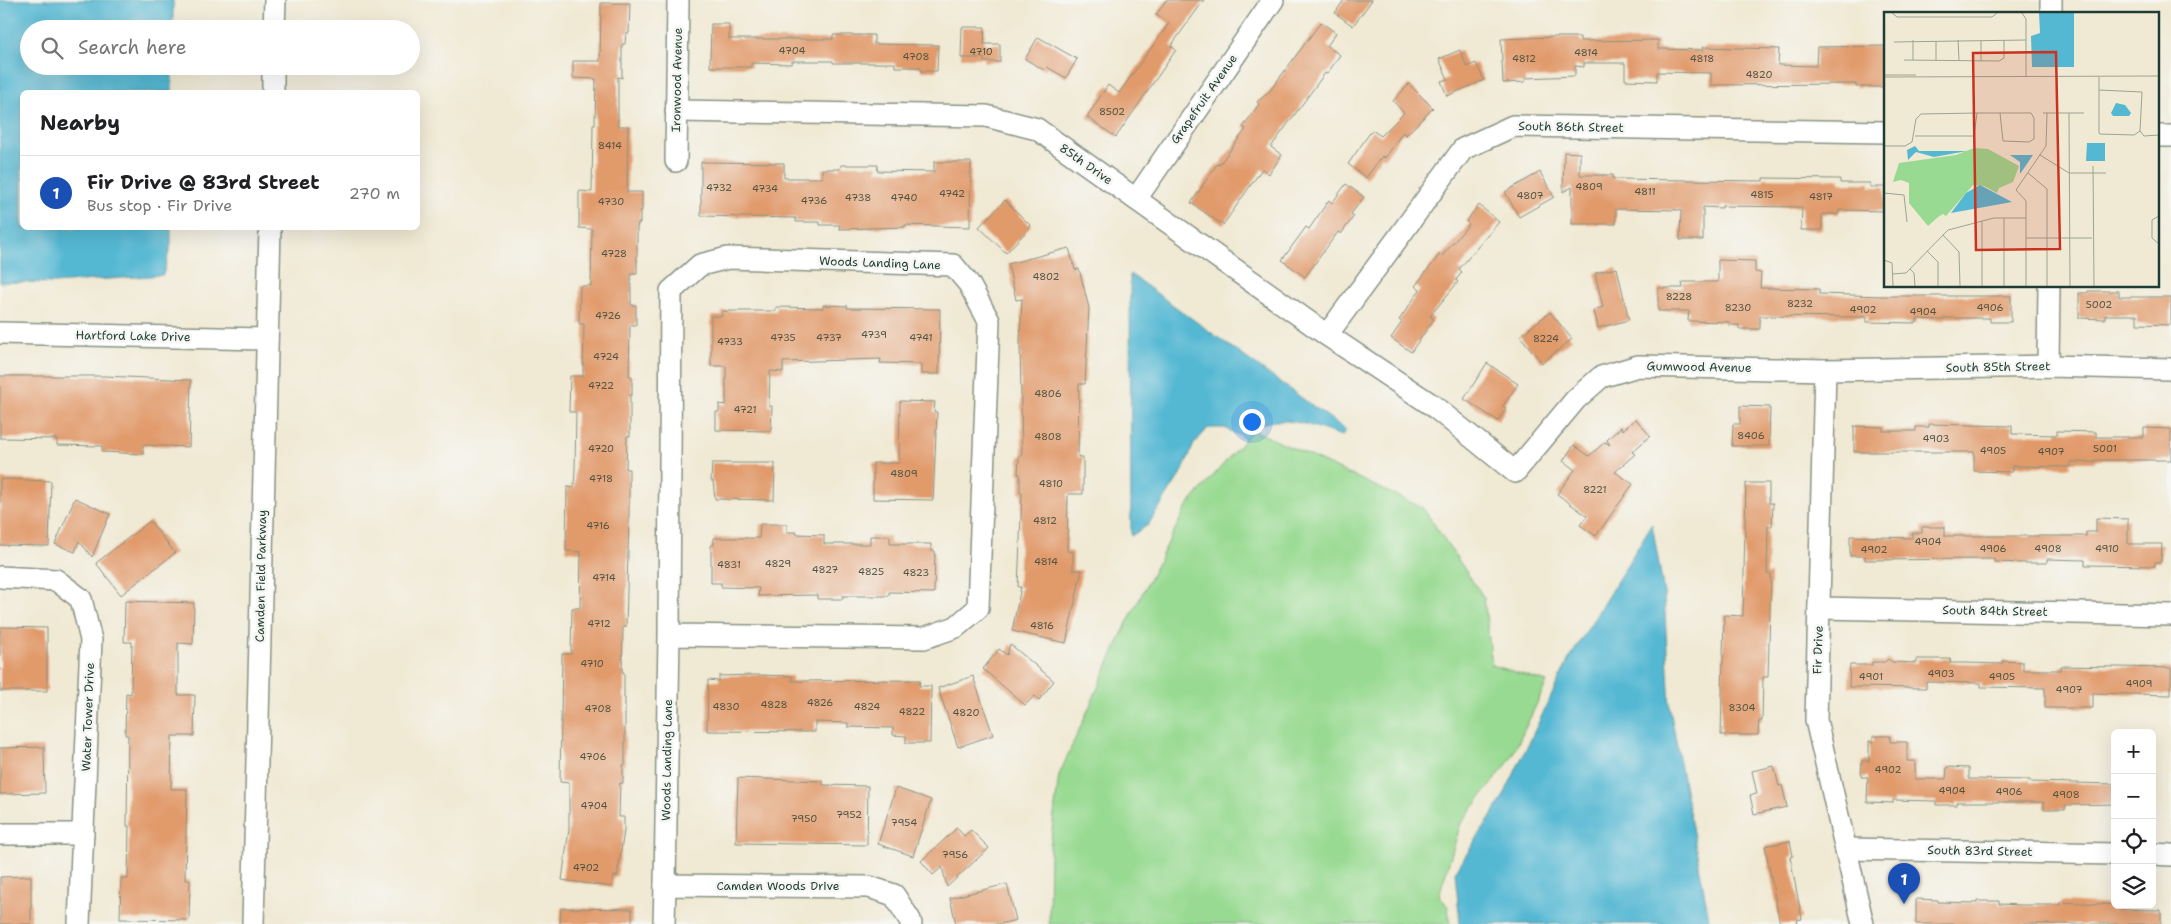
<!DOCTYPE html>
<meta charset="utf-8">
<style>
:root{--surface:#fff;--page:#f2f2f2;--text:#202124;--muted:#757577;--line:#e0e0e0;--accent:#1a73e8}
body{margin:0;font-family:"Shantell Sans",sans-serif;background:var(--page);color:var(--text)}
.controls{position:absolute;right:15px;bottom:15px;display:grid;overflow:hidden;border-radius:8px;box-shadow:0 5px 20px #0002}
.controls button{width:45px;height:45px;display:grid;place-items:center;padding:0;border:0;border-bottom:1px solid var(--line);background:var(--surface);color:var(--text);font:25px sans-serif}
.you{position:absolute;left:1251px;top:421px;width:18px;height:18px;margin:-12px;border:4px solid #fff;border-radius:50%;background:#1a73e8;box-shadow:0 0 0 8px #1a73e833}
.badge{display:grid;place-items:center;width:32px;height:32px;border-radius:50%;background:var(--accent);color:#fff;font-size:16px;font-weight:700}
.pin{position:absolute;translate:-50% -41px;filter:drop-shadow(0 1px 2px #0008)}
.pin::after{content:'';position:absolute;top:26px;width:18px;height:15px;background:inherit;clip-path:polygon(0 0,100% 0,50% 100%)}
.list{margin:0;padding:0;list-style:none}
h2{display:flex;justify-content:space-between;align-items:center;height:65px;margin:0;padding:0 20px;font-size:21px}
h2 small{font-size:16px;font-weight:400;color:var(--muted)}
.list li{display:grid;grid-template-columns:32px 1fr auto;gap:15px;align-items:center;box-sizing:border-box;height:75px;padding:0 20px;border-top:1px solid var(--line)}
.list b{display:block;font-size:19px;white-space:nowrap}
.list p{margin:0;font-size:16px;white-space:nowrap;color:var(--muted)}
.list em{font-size:16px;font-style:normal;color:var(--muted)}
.icon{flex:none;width:28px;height:28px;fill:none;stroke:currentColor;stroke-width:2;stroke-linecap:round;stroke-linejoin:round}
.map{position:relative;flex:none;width:2171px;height:924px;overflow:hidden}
.search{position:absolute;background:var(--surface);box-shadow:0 5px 20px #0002;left:20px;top:20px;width:400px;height:55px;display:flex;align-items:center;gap:12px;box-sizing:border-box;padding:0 18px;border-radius:28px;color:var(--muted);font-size:19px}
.panel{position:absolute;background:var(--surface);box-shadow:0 5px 20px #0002;left:20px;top:90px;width:400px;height:140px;border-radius:8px}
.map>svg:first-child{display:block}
.green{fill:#98da91;stroke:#5c8c62}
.water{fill:#55b8d3;stroke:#3a7a84}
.building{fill:#e19a6a}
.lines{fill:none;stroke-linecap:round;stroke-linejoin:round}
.minor-casing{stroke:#889384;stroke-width:24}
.minor{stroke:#fff;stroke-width:21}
.labels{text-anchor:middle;stroke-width:5;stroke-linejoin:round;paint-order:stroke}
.number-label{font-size:10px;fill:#505442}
.street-label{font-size:12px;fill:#1f3d34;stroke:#f6f6f2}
.inset-road{fill:none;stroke:#9ca493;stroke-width:1}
.view{fill:#c8321e;fill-opacity:0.15;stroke:#c8321e;stroke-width:2.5}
.inset-edge{fill:none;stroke:#1f3d34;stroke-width:2.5}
</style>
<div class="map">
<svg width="2171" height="924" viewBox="0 0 2171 924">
<rect width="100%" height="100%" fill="#f6f6f2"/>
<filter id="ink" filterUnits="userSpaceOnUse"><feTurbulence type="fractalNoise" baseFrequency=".02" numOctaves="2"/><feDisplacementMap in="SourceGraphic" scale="10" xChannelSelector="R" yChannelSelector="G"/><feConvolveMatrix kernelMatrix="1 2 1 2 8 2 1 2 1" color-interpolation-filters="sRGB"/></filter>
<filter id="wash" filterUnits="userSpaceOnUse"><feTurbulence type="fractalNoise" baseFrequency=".0096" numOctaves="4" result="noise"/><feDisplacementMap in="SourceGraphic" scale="20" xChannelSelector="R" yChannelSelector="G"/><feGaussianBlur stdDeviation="1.12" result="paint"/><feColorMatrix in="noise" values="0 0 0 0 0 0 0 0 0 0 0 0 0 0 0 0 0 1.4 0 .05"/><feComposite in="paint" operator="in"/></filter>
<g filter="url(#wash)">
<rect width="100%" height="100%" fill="#f0e9d3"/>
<polygon class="green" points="1253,430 1423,508 1484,598 1492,665 1547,682 1510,760 1461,823 1439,895 1448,907 1450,924 1049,924 1050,847 1059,775 1125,627 1187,506"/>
<g class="water">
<polygon points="0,0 173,0 173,29 29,29 29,66 172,66 172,92 22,92 22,228 171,228 171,244 163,275 54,283 0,282"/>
<path d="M1130,274l216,156 -4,6c-26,-8 -61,-25 -87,-8 -3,2 -7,8 -10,11l-20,-11h-17l-14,16 -12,28 -34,53 -17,11z"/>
<polygon points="1652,524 1664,593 1670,709 1710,924 1460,924 1455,872 1500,803 1568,661"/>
</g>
<g id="blocks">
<g class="building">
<polygon points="1166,0 1204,0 1171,46 1176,50 1116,137 1087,117 1108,85 1119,93 1169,23 1156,15"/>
<polygon points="1344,0 1372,0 1353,26 1335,13"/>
<polygon points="601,3 630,3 629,33 626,33 625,44 622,44 622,78 618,77 618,126 628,126 627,192 642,192 642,211 640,211 640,223 638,223 637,229 637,274 631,274 631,305 636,305 636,325 630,325 629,376 632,376 632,395 630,395 630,436 627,436 626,469 629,469 629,516 626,627 623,627 622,672 624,672 624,698 625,698 625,765 623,765 623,783 620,783 619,817 624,817 624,831 617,877 614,876 612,887 562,880 569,829 569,783 560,782 562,654 571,654 572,608 580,608 581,552 566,551 567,487 574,488 575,468 576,412 569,412 570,376 583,376 584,324 579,324 580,286 591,286 592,229 579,228 579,191 592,192 593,125 595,125 596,79 573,78 573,61 600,61"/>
<polygon points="1321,22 1336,33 1327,46 1340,55 1327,74 1325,73 1271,147 1282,155 1269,174 1262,169 1223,225 1191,203 1217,164 1219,165 1246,129 1243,127 1259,104 1257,102 1269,92"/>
<polygon points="711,24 729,24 729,39 833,39 833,35 874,35 874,44 938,45 937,71 921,71 921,67 895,67 895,63 833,63 833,61 792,61 792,64 751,63 751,67 710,67"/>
<polygon points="962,27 985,27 984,44 1000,44 1000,62 984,62 984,58 961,58"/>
<polygon points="1038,37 1077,59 1066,78 1047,67 1044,70 1025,59"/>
<polygon points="1554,37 1580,37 1580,41 1658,40 1658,49 1703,50 1703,47 1779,49 1778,65 1816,66 1817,47 1885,46 1885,87 1856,87 1856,84 1711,85 1711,73 1657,72 1657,81 1625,80 1625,63 1584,63 1584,67 1575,66 1575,76 1525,78 1525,82 1503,83 1501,39"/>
<polygon points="1460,50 1467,67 1476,63 1484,80 1447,96 1441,81 1448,79 1439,59"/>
<polygon points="1409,84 1433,108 1406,135 1403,132 1385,158 1382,156 1366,178 1348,164 1372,130 1381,136 1404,113 1393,101"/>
<polygon points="1564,152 1580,153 1580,175 1613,175 1613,179 1763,181 1763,178 1840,179 1840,183 1870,183 1870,187 1885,187 1885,211 1839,210 1839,214 1822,214 1822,230 1801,230 1802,207 1722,206 1722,208 1703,207 1703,240 1680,240 1681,210 1616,209 1616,224 1572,224 1572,187 1563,192"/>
<polygon points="701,162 784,163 784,178 822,178 822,169 840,169 841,165 878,165 877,171 934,172 934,162 971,162 970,227 905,225 905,227 839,229 840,225 820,225 820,222 796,222 796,218 701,216"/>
<polygon points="1540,172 1554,197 1519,217 1505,192"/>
<polygon points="1346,184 1364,197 1351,214 1354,216 1341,234 1338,232 1305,277 1282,260 1306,227 1309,229 1329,200 1332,203"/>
<polygon points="1005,200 1031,226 1006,253 979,227"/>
<polygon points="1479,205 1499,222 1459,269 1462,272 1456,280 1458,282 1430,316 1434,319 1411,352 1391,338 1402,322 1399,320 1420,290 1415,286 1440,254 1442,256 1469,224 1466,221"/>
<polygon points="1069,248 1075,270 1079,269 1089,308 1085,384 1079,384 1078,457 1083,457 1083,494 1068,494 1067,551 1073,552 1073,570 1082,570 1066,643 1012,631 1021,587 1018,587 1022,493 1020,493 1020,474 1018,474 1019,456 1022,456 1020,341 1022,299 1016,300 1008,264"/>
<polygon points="1718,260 1755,261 1755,272 1761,273 1760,288 1819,289 1819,294 1884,296 2011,296 2011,322 1990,322 1990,318 1944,318 1944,320 1917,319 1917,323 1867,322 1867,317 1760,316 1760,329 1739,329 1739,325 1729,325 1729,322 1688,321 1689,311 1658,311 1658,288 1683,288 1682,282 1718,282"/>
<polygon points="1617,268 1629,320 1598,328 1594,310 1603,307 1595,273"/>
<polygon points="2088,291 2119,291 2119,297 2171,297 2171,325 2137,324 2137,315 2105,315 2105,319 2079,318 2079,293 2088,293"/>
<polygon points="823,305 848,306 847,308 940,309 939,374 921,374 921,364 880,363 881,359 783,362 783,372 770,371 769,406 772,406 771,431 716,430 716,412 719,412 719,404 726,405 726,366 711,366 711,316 722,316 722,311 776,311 776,307 823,308"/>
<polygon points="1550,312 1572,339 1542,363 1520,336"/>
<polygon points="1487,363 1518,384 1503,406 1506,408 1498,421 1464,399"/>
<polygon points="0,376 104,376 191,380 189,447 143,445 143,454 102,452 102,446 57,445 57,439 0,438"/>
<polygon points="900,401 935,402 934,412 937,412 933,500 873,499 873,463 899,463"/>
<polygon points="1740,406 1770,407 1769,446 1732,446 1733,424 1740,424"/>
<polygon points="1636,419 1650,436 1632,452 1635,454 1615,472 1633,484 1596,536 1580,525 1587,516 1557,494 1575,470 1563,461 1574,445 1589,456 1605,442 1610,445 1607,440 1621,427 1623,430"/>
<polygon points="1929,424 2012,426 2012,434 2057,435 2057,431 2096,432 2096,437 2144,437 2144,428 2171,429 2171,460 2095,460 2095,462 2071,462 2071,467 2012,466 2012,472 1974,471 1974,452 1854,452 1854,426 1883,427 1883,431 1916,431 1916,427 1929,427"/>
<polygon points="712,463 775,463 774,500 715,499 713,481 711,481"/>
<polygon points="0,479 51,481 49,546 0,545"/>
<polygon points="1746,483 1769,483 1769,503 1773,503 1772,526 1768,526 1767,574 1771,574 1768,677 1763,677 1762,721 1759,721 1758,735 1721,735 1724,615 1743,616"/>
<polygon points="75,498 110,514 92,557 79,541 75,552 55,544"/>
<polygon points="2096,518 2128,519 2128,544 2162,544 2161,562 2155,562 2155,566 2085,565 2085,560 2047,559 2047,563 2026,563 1994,562 1994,559 1865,560 1865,556 1850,556 1850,536 1912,538 1912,533 1922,533 1922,527 1945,527 1945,536 2086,536 2086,532 2096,532"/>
<polygon points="150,521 175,553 121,595 96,563"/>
<polygon points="760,524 787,524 787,532 797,532 796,534 824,535 824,544 870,544 870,536 890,536 890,544 931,544 931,551 935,551 934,593 889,592 889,596 843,596 843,599 817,599 817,595 758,596 759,588 721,587 721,583 711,583 711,545 714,545 714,538 759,538"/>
<polygon points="125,601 194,603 193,644 178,643 178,695 195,695 194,736 172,736 171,789 187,789 185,880 190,880 189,920 120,919 121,878 128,879 129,826 127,826 128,735 125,735 126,693 131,694 132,642 124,642"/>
<polygon points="0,627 47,628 47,691 0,691"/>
<polygon points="1010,644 1054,681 1039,700 1035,696 1025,705 983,669 999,649 1007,655"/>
<polygon points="1888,659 1892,662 1917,663 1917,659 1951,659 1950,663 1965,663 2002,664 2003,661 2023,662 2023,670 2060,670 2061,666 2171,668 2171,695 2093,693 2093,708 2045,708 2045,688 1981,687 1981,683 1926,682 1926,688 1849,687 1850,665 1872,665 1872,662 1885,662"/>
<polygon points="755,675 792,676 792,681 920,680 919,686 931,686 930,743 906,743 906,736 893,735 893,728 848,727 848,723 815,722 815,732 707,731 708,680 719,681 719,676"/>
<polygon points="973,676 993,735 958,747 938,688"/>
<polygon points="1873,736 1890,736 1890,742 1907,742 1907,761 1915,761 1915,779 1946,779 1947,767 1969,768 1969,779 2030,780 2030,782 2115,784 2115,804 2066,805 2065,809 2044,809 2044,802 1957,802 1957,805 1936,805 1936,801 1893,800 1893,803 1867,802 1868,777 1861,777 1862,761 1869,761 1869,741 1873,742"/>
<polygon points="44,747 45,793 0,794 0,748"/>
<polygon points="1774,766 1779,786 1782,785 1787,807 1754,814 1750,795 1757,794 1752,771"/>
<polygon points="738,778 823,781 823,785 868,786 867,845 736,843"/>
<polygon points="896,788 931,800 913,856 878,844"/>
<polygon points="957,828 964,836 971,830 989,848 947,887 942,867 933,875 921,861"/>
<polygon points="1790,841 1793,856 1790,857 1802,919 1797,920 1798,924 1780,924 1765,846"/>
<polygon points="31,876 31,924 0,924 0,877"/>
<polygon points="1007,884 1016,920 1000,924 956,924 950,898"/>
<polygon points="1916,899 1938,900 1938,902 1977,903 1977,901 1999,901 1999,904 2021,905 2060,905 2060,902 2120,905 2120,909 2161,910 2161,924 1916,924"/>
<polygon points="561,908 632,909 632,924 560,924"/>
</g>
</g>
</g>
<g filter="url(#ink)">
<use href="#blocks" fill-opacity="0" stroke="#889384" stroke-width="1"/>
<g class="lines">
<g class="minor-casing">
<g id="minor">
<polyline points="2051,14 2051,0"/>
<polyline points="274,29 275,0"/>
<polyline points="273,92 273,66"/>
<polyline points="676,111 986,116 1037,129 1327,335 1432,405 1515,472 1576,399 1601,377 1638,366 1825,370 2048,366 2171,369"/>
<polyline points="2157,136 2171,136"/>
<polyline points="676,161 678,0"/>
<polyline points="1136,199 1273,0"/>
<polyline points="0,333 267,339"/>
<polyline points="1327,335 1463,149 1513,126 1885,132"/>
<polyline points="2048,366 2049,286"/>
<polyline points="1825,370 1816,720 1863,924"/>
<polyline points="0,577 56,580 81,599 91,640 79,924"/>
<polyline points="1819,608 2171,615"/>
<polyline points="0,834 83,834"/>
<polyline points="1846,849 2115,854"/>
<polyline points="2152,854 2171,855"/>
<polyline points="665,885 669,635 671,291 700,265 728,258 953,265 969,284 989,321 978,608 956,627 924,638 669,635"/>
<polyline points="253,924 270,228"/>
<polyline points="664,924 665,885 869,887 894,895 910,920 911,924"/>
</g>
</g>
<use href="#minor" class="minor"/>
</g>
</g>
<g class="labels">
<g class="number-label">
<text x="792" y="54">4704</text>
<text x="981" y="55">4710</text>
<text x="1586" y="56">4814</text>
<text x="916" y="60">4708</text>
<text x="1524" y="62">4812</text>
<text x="1702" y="62">4818</text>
<text x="1759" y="78">4820</text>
<text x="1112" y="115">8502</text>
<text x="610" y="149">8414</text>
<text x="1589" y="190">4809</text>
<text x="719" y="191">4732</text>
<text x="765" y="192">4734</text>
<text x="1645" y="195">4811</text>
<text x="952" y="197">4742</text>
<text x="1762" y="198">4815</text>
<text x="1530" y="199">4807</text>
<text x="1821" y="200">4817</text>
<text x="858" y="201">4738</text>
<text x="904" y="201">4740</text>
<text x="814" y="204">4736</text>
<text x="611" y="205">4730</text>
<text x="614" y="257">4728</text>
<text x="1046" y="280">4802</text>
<text x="1679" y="300">8228</text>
<text x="1800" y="307">8232</text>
<text x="2099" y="308">5002</text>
<text x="1738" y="311">8230</text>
<text x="1990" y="311">4906</text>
<text x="1863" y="313">4902</text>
<text x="1923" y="315">4904</text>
<text x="608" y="319">4726</text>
<text x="874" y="338">4739</text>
<text x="783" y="341">4735</text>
<text x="829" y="341">4737</text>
<text x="921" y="341">4741</text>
<text x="1546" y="342">8224</text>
<text x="730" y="345">4733</text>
<text x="606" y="360">4724</text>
<text x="601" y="389">4722</text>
<text x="1048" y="397">4806</text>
<text x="745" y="413">4721</text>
<text x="1751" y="439">8406</text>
<text x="1048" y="440">4808</text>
<text x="1936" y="442">4903</text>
<text x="601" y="452">4720</text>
<text x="2105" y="452">5001</text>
<text x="1993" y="454">4905</text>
<text x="2051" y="455">4907</text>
<text x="904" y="477">4809</text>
<text x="601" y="482">4718</text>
<text x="1051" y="487">4810</text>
<text x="1595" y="493">8221</text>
<text x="1045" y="524">4812</text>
<text x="598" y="529">4716</text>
<text x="1928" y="545">4904</text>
<text x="1993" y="552">4906</text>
<text x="2048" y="552">4908</text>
<text x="2107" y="552">4910</text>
<text x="1874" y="553">4902</text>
<text x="1046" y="565">4814</text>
<text x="778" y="567">4829</text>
<text x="729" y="568">4831</text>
<text x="825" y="573">4827</text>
<text x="871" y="575">4825</text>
<text x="916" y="576">4823</text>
<text x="604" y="581">4714</text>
<text x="599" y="627">4712</text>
<text x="1042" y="629">4816</text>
<text x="592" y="667">4710</text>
<text x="1941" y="677">4903</text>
<text x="1871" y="680">4901</text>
<text x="2002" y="680">4905</text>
<text x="2139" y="687">4909</text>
<text x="2069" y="693">4907</text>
<text x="820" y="706">4826</text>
<text x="774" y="708">4828</text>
<text x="726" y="710">4830</text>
<text x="867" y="710">4824</text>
<text x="1742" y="711">8304</text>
<text x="598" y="712">4708</text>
<text x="912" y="715">4822</text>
<text x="966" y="716">4820</text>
<text x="593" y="760">4706</text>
<text x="1888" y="773">4902</text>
<text x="1952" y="794">4904</text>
<text x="2009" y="795">4906</text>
<text x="2066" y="798">4908</text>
<text x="594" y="809">4704</text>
<text x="849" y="818">7952</text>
<text x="804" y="822">7950</text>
<text x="904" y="826">7954</text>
<text x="955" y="858">7956</text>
<text x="586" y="871">4702</text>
</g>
<g class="street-label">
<text transform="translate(677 80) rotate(-89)" y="4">Ironwood Avenue</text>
<text transform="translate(1204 99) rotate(-55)" y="4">Grapefruit Avenue</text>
<text transform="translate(1571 127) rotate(1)" y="4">South 86th Street</text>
<text transform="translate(1086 164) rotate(35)" y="4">85th Drive</text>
<text transform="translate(880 263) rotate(2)" y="4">Woods Landing Lane</text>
<text transform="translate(133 336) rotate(1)" y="4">Hartford Lake Drive</text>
<text transform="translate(1699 367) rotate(1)" y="4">Gumwood Avenue</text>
<text transform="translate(1998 367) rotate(-1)" y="4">South 85th Street</text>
<text transform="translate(261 576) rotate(-89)" y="4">Camden Field Parkway</text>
<text transform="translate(1995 611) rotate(1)" y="4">South 84th Street</text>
<text transform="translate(1818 650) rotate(-88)" y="4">Fir Drive</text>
<text transform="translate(88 717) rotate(-88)" y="4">Water Tower Drive</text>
<text transform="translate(667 760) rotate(-89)" y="4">Woods Landing Lane</text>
<text transform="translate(1980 851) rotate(1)" y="4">South 83rd Street</text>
<text x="778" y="890">Camden Woods Drive</text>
</g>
</g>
<g transform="translate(1884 12)">
<rect width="275" height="275" fill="#f0e9d3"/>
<path d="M90,136l14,1 31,17 -6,16 -14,6 -2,5 -13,-7 -11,-1 -27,31 -3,-2 -5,3 -10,9 -19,-23v-20l-8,-3 -8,2 6,-19 57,-8z" fill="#98da91"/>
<path d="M155,1h35v54h-42l-1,-31 9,-3zM232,91l9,2 6,8 -2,3h-16l-2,-3zM203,131h18v18h-19zM31,134l4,5h48l-33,6 -18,-5 -8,8 -1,-10zM126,143h23l-13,19v-12zM96,173l32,17 -61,11 15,-20z" fill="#55b8d3"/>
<path class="inset-road" d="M8,1l5,4h95l5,-4M138,1l4,6v57M74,28l1,20M97,29v20M10,30l132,-2M20,48l95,1 5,-3v-18M29,48v-20M52,49v-20M0,63h32M0,65l275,-1M215,65v56l1,1 34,1 6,-4 2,-39 -43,-2M93,101h54l3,5v21l-5,3 -26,-1 -3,-28M159,101h41M185,101l1,173M256,119l4,5 15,-1M0,134h21l7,-4 4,-23 5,-5 56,-1 -3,23h-59M156,143l29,18h37M209,154l1,120M144,161l19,16v97M0,181l20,2 3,27M275,204l-7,4v18l7,6M59,223l16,17 1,34M142,226h66M43,239l11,11v24M0,248l8,3 1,23M26,257l4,4 1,13M9,262l13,-1 42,-43 46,-12h32M98,274v-65M120,274v-68M142,274v-85l-10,-11 30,-44 1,-33"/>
<path class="view" d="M172,40l4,197 -84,1 -3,-197z"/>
<rect width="275" height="275" class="inset-edge"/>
</g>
</svg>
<div class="controls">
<button>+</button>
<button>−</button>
<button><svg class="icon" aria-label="locate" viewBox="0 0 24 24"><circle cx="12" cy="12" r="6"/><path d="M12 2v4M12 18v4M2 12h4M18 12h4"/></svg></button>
<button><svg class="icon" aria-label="layers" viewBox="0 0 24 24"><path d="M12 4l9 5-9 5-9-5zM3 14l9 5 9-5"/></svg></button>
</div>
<div class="you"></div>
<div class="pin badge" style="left:1904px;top:904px;background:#1a4fb4">1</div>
<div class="search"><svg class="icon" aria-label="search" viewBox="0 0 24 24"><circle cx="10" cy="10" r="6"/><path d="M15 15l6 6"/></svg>Search here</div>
<section class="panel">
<h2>Nearby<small></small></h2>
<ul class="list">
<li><span class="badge" style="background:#1a4fb4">1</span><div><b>Fir Drive @ 83rd Street</b><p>Bus stop · Fir Drive</p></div><em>270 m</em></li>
</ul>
</section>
</div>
